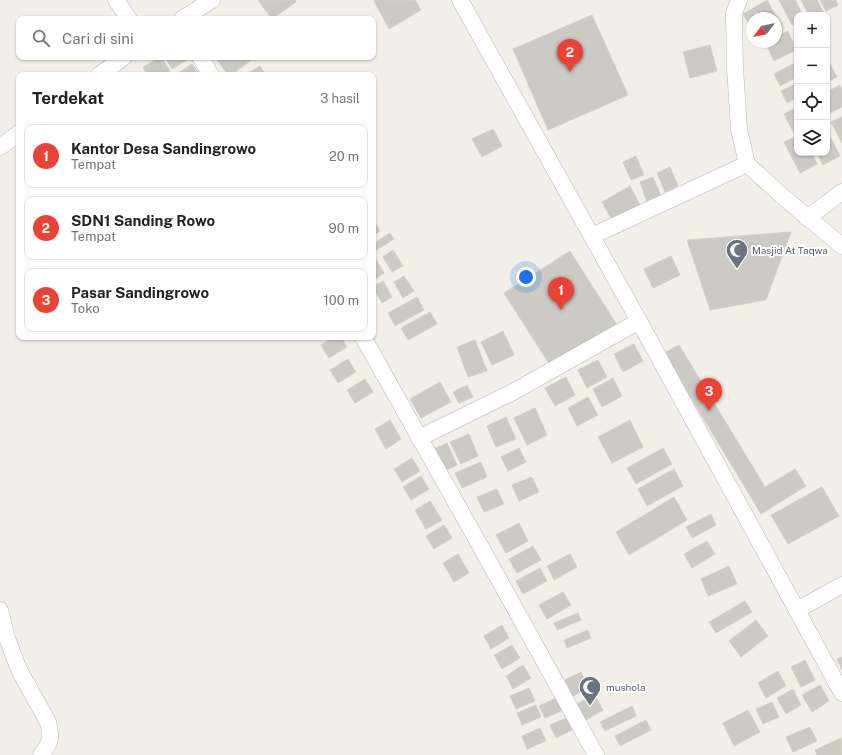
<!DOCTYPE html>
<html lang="id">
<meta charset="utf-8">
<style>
:root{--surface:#fff;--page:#f6f6f6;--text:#222;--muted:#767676;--line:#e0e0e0;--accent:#ea4335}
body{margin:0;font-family:"Public Sans",sans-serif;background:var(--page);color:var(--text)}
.controls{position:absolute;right:12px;top:12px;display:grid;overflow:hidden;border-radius:8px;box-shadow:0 1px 3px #0004}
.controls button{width:36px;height:36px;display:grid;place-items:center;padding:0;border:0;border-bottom:1px solid var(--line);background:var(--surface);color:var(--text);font:20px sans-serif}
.compass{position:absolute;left:746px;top:12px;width:36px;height:36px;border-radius:50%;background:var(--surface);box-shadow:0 1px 3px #0004;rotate:238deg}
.you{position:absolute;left:526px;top:277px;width:14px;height:14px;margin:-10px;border:3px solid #fff;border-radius:50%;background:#1a73e8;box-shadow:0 0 0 6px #1a73e833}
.badge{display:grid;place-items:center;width:26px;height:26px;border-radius:50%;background:var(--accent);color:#fff;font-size:13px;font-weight:700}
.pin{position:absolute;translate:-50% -33px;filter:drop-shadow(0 1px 2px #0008)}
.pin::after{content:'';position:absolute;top:21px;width:14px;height:12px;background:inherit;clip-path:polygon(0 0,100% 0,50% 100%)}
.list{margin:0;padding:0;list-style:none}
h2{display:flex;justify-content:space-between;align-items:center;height:52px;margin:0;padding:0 16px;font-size:17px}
h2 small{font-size:13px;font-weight:400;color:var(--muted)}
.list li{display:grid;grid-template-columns:26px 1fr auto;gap:12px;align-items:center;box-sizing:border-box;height:64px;margin:0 8px 8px;padding:0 8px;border:1px solid var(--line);border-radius:8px}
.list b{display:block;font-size:15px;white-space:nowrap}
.list p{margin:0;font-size:13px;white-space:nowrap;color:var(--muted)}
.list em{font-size:13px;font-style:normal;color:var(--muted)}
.icon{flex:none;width:22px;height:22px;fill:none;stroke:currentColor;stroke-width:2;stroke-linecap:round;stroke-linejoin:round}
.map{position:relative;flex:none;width:842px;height:755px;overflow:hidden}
.search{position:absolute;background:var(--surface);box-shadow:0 1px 3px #0004;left:16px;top:16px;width:360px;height:44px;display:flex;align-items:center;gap:10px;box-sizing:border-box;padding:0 14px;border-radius:8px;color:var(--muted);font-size:15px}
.panel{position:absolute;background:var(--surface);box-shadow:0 1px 3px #0004;left:16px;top:72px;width:360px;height:268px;border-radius:8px}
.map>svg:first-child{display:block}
.building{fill:#cccac5;stroke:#d6d1c6}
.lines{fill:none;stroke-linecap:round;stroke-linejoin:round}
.street-casing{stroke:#b5b8bc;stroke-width:17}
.street{stroke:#fff;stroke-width:16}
.labels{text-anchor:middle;stroke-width:4;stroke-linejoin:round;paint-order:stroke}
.worship-label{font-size:10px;fill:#5b616d;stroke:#fff;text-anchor:start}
</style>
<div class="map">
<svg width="842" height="755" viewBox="0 0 842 755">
<rect width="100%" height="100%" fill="#f1efe8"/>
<g class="building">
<polygon points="258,0 295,0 296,2 272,19"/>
<polygon points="375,0 415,0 421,10 389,29 374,1"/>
<polygon points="767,0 781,25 776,28 776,18 752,18 752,31 743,14"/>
<polygon points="779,0 795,0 803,15 797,15 797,23 792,25"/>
<polygon points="801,0 817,0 825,15 809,15"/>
<polygon points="820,0 836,0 838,5 826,11"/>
<polygon points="592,15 628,95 548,130 513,49"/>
<polygon points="788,31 796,50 774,61 765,42 776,42 776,37"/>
<polygon points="710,45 717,71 690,78 683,52"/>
<polygon points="161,57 170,71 164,75 147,75 143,67"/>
<polygon points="165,57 190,57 190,58 172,69"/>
<polygon points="215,57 252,57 253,59 231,75 228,75"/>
<polygon points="797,62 797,77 780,86 774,74"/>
<polygon points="829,62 837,77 827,82 827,63"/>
<polygon points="192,64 200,75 175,75"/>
<polygon points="260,66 266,75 245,75"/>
<polygon points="797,83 797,98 787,103 781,91"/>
<polygon points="840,85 842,89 842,107 828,114 827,112 827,92"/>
<polygon points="797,107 797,131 794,133 784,114"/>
<polygon points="842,117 842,143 831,122"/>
<polygon points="493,129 502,146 482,157 472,139"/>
<polygon points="827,130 840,156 823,165 817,153 827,153"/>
<polygon points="797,136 797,153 812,153 817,164 800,173 784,142"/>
<polygon points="636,156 644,175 631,180 623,162"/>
<polygon points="670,167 678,186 665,192 657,173"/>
<polygon points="653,177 661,196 647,202 640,182"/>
<polygon points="630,186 640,205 612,220 602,202"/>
<polygon points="373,218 380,231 373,236"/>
<polygon points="791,232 766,300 710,310 687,240"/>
<polygon points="390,233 394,239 373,252 373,244"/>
<polygon points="393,250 403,266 392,272 383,257"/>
<polygon points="570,251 619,328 553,370 504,293"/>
<polygon points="671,256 680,275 653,288 644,269"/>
<polygon points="375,258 384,273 374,280 373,278 373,259"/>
<polygon points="404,276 414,291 403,298 394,282"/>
<polygon points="383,281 392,297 382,303 373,287"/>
<polygon points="417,297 424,310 395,326 388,313"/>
<polygon points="430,312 437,324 408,340 401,328"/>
<polygon points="503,331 514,355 492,365 481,342"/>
<polygon points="334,337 341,337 347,347 329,358 321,345"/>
<polygon points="475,340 487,371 468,377 457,347"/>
<polygon points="634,344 643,361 623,372 614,354"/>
<polygon points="679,345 765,487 795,469 806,486 761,514 664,353"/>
<polygon points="348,359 356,372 338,383 330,370"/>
<polygon points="598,360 607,377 587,388 578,370"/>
<polygon points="566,377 575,395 555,406 545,388"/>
<polygon points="613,378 622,396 602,407 593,389"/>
<polygon points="365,379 373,392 355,403 347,390"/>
<polygon points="440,382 451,402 421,418 410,399"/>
<polygon points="467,385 473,397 459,403 453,392"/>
<polygon points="588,397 598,415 577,426 568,408"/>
<polygon points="535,408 547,435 527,445 514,418"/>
<polygon points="506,417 516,439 496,447 487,426"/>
<polygon points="390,420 401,439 386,449 375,429"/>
<polygon points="630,420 643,447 612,463 598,437"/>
<polygon points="469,434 478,456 461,464 450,442"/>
<polygon points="447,443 457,465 440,473 430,451"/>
<polygon points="519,448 526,462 508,471 501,457"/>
<polygon points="663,448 672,464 636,484 627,468"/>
<polygon points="412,458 420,471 402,482 394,469"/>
<polygon points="481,462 487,477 462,488 455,473"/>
<polygon points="674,469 683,486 647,506 638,489"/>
<polygon points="421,476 429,489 411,500 403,487"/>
<polygon points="532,477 539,492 519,501 512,485"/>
<polygon points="822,487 839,516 788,544 771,515"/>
<polygon points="497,489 504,504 484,512 477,497"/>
<polygon points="674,497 687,520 629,555 616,532"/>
<polygon points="430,501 442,520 426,529 415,510"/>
<polygon points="711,514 716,525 692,538 686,527"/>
<polygon points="519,523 528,541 506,553 496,535"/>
<polygon points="444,525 452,538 434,549 426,536"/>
<polygon points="707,541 715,554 692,568 684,554"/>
<polygon points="533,546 541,560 517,573 509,559"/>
<polygon points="458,554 469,573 454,582 443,563"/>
<polygon points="570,554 577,567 554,580 547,566"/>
<polygon points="729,566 737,584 708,596 701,579"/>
<polygon points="540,568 547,581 523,594 516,581"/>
<polygon points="563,592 571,605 547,619 539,605"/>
<polygon points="745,601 752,612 716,633 709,622"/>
<polygon points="578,613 581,620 557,630 554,623"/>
<polygon points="756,620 768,636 741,657 729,641"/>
<polygon points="502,625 509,638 491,649 484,636"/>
<polygon points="588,630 591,638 567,648 564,640"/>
<polygon points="512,645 520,658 502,669 494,655"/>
<polygon points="842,657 842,670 837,659"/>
<polygon points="805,660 815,680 801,687 791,667"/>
<polygon points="523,665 531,678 513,689 506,676"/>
<polygon points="778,671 786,686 766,698 758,683"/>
<polygon points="581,672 589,688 573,696 565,680"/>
<polygon points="820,685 829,701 812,712 802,695"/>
<polygon points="529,688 535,701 516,709 510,696"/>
<polygon points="793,689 801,705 786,714 777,698"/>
<polygon points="594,694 603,710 586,720 577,704"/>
<polygon points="558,697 563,710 545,718 539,706"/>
<polygon points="772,702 779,717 763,724 756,709"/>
<polygon points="536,705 541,717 522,725 517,713"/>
<polygon points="632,706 636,716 605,731 600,722"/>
<polygon points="748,710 760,732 734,746 723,723"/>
<polygon points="569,717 574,729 556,738 550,725"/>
<polygon points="646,720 651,730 620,746 615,736"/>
<polygon points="810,727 817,741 793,752 786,737"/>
<polygon points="540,728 546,741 527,749 522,736"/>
<polygon points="841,738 842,755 817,755 815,750"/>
</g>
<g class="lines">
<g class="street-casing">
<g id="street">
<polyline points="116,0 129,19"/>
<polyline points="460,0 639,321 842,693"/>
<polyline points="739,0 734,13 735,68 739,129 747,164 781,195 842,246"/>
<polyline points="182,19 212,0"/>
<polyline points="200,57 211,75"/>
<polyline points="99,75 124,57"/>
<polyline points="0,147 19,133"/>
<polyline points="807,218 842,192"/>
<polyline points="592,236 747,164"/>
<polyline points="363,337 487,558 596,755"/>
<polyline points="419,438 513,392 639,321"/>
<path d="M0,610l7,28 12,32 29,52c4,15 3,21 -7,33"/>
<polyline points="797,610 842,585"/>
</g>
</g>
<use href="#street" class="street"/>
</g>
<defs>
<g id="mosque-pin" transform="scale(1.15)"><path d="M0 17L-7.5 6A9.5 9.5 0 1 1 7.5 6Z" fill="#6b7280" stroke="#fff"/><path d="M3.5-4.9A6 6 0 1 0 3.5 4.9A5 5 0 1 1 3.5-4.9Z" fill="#fff"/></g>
</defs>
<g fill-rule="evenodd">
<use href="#mosque-pin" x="737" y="250"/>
<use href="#mosque-pin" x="590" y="687"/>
</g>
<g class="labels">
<g class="worship-label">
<text x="752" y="254">Masjid At Taqwa</text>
<text x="606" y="691">mushola</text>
</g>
</g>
</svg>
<div class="controls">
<button>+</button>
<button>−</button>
<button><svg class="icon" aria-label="locate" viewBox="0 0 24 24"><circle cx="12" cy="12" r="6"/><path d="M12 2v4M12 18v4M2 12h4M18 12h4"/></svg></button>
<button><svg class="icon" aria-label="layers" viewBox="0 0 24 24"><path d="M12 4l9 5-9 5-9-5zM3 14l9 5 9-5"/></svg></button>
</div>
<svg class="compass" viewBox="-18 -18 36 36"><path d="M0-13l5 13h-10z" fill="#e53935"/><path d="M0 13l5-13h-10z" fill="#767676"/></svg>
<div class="you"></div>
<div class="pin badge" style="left:561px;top:310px">1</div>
<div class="pin badge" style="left:570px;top:72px">2</div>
<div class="pin badge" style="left:709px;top:411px">3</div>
<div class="search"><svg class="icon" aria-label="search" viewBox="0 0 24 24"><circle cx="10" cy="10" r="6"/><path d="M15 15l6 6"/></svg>Cari di sini</div>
<section class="panel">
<h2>Terdekat<small>3 hasil</small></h2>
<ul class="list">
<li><span class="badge">1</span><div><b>Kantor Desa Sandingrowo</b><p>Tempat</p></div><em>20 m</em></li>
<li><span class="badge">2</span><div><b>SDN1 Sanding Rowo</b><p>Tempat</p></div><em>90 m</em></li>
<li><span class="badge">3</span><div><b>Pasar Sandingrowo</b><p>Toko</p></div><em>100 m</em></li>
</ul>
</section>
</div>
